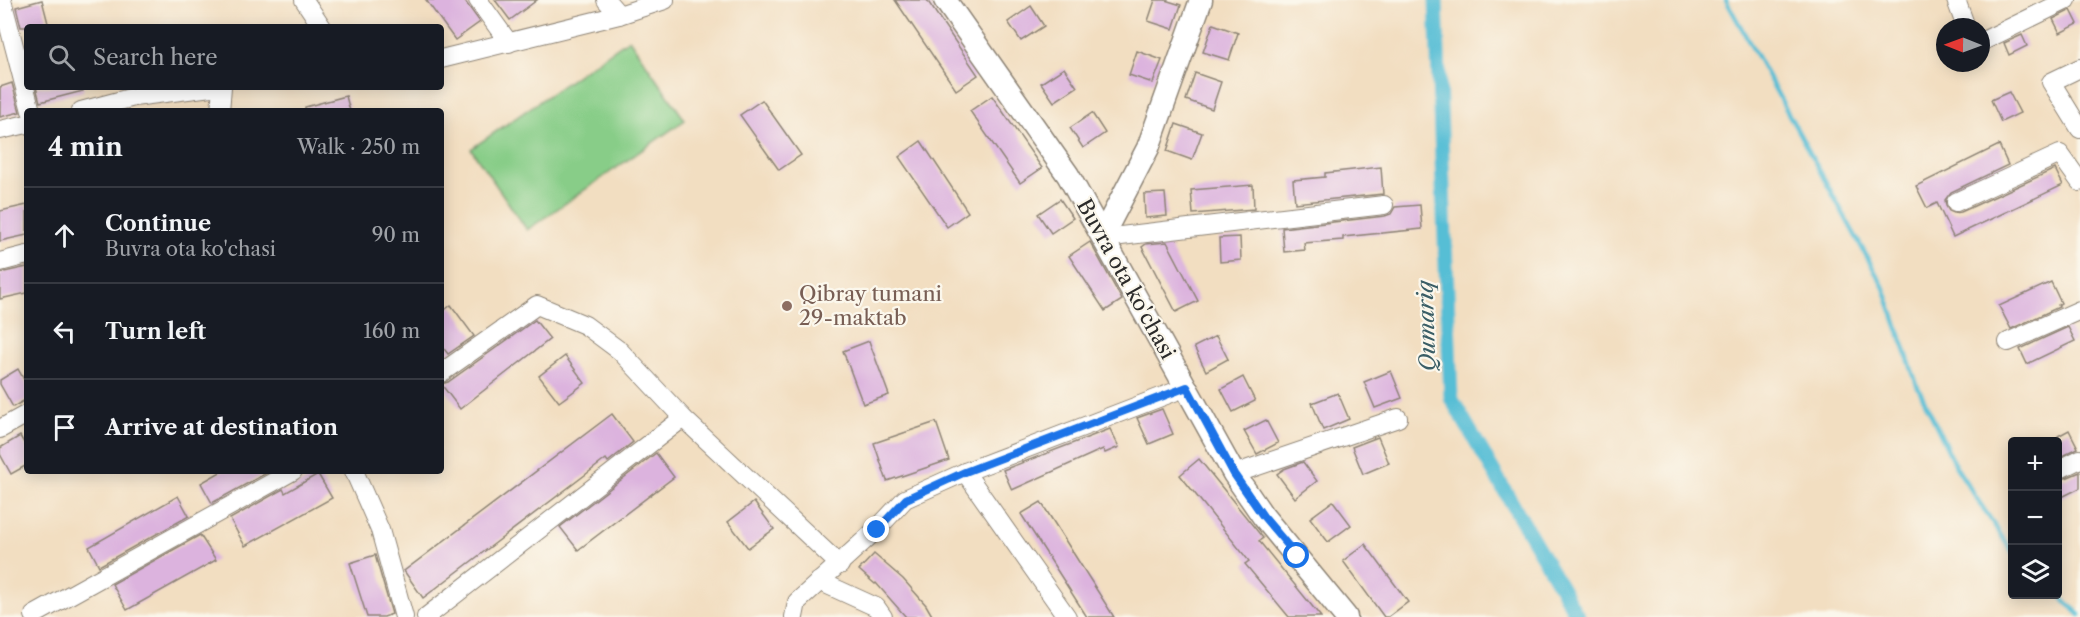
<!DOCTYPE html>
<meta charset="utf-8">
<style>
:root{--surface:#171b24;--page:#20242c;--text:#f1f3f6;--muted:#9ea1a6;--line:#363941}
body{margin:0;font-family:"Libre Caslon Text",serif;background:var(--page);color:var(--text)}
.controls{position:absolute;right:18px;bottom:18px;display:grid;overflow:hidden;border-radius:6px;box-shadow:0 3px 15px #0003}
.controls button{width:54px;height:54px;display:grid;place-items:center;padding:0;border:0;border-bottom:2px solid var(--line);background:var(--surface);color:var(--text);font:30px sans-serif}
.compass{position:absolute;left:1936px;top:18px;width:54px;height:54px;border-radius:50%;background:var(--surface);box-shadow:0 3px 15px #0003;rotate:271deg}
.stop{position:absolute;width:18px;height:18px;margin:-14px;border:4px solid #1a73e8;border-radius:50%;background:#fff}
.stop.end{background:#1a73e8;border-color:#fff;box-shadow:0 2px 6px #0008}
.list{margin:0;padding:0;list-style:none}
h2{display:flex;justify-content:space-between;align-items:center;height:78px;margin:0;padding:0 24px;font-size:26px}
h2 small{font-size:20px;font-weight:400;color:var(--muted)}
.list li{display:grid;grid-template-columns:39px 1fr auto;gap:18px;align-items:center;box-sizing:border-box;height:96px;padding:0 24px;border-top:2px solid var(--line)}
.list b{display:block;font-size:22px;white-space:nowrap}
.list p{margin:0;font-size:20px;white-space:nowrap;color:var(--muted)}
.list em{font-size:20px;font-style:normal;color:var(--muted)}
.icon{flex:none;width:33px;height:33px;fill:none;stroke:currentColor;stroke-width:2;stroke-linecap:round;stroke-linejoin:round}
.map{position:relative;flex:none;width:2080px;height:617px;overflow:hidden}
.search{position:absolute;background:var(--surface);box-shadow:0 3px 15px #0003;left:24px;top:24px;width:420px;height:66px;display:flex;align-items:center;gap:15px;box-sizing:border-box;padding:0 21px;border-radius:6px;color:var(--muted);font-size:22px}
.panel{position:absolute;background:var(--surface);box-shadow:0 3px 15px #0003;left:24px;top:108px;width:420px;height:366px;border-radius:6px}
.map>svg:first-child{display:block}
.pitch{fill:#88cd88;stroke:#5a7c5a;stroke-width:1.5}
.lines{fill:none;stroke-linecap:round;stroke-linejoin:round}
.stream{stroke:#57bed5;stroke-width:4.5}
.canal{stroke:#57bed5;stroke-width:15}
.building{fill:#dcb3de}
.minor-casing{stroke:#8e8476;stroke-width:20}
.major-casing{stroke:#8e8476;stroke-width:25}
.minor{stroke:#fff;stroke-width:18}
.major{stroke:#fff;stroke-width:22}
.route{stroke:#1a73e8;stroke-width:8}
.education-dot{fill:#8d6e63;stroke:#fbf7ec;stroke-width:2}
.labels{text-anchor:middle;stroke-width:4.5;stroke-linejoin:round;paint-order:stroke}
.street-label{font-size:21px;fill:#2b2b2b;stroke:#fbf7ec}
.education-label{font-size:21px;fill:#785e54;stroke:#fbf7ec;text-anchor:start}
.water-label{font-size:22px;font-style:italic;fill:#3a5e66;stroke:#fbf7ec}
</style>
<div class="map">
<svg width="2080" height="617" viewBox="0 0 2080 617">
<rect width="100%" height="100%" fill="#fbf7ec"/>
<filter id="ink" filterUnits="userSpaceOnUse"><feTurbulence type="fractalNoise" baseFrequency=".0167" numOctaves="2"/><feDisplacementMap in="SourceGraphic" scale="12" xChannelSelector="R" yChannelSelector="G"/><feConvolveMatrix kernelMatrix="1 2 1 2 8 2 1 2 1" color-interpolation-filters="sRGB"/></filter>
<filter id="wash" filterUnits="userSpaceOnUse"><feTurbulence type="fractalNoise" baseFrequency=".008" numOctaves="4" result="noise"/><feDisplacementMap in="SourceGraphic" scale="24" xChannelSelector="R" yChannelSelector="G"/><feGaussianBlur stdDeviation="1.35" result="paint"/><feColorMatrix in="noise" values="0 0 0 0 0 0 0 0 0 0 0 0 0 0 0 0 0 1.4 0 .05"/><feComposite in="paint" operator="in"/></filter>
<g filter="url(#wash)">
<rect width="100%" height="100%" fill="#f2dec1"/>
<polygon class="pitch" points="629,39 685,120 527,230 471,149"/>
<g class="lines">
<g class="stream">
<polyline points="1726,0 1884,288 1917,385 1956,467 2012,552"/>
<polyline points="2058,594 2080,615"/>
</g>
<polyline class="canal" points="1436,0 1451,398 1578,617"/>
</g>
<g id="blocks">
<g class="building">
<polygon points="42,0 49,27 21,27 16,7"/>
<polygon points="426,0 464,0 480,22 455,40"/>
<polygon points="495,0 537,0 510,20"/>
<polygon points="895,0 927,0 978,75 956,90"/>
<polygon points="1155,0 1165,0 1181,5 1173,29 1148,21"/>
<polygon points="1031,6 1044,26 1021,41 1008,22"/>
<polygon points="2071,10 2078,24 2060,33 2053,19"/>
<polygon points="1213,24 1238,33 1229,60 1203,52"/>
<polygon points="2022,35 2027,46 2009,55 2004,43"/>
<polygon points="1137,51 1162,60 1153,83 1129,75"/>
<polygon points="1064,68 1077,87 1054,102 1041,83"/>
<polygon points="1195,73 1221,82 1212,109 1186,100"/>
<polygon points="12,83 20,112 0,117 0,87"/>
<polygon points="36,87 83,87 83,91 40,102"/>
<polygon points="2009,92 2020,113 2001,122 1991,100"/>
<polygon points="346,96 350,111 305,111 305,107"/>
<polygon points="992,96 1042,168 1020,183 970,111"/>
<polygon points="762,100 801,155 779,170 740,115"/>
<polygon points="1092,113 1105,133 1083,148 1070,128"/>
<polygon points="1176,124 1202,133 1192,160 1167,151"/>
<polygon points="921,141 968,212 947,227 899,157"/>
<polygon points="1999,145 2008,165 1951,192 1945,200 1946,206 1949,211 1954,213 1961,212 2055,169 2063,185 1953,237 1937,203 1927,208 1916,186"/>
<polygon points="1381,167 1383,194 1295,203 1293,180 1325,177 1325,173"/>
<polygon points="1253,185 1254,209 1193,214 1191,190"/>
<polygon points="1165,193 1167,216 1145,218 1144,194"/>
<polygon points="1060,199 1073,218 1051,233 1038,214"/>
<polygon points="27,205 27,235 0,241 0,211"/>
<polygon points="1420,205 1422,229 1343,237 1343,240 1304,243 1305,250 1284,252 1282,228 1385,216 1391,214 1395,207"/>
<polygon points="1240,237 1241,260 1220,262 1219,238"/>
<polygon points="1090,242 1122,300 1105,311 1069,256"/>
<polygon points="1167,242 1198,301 1176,312 1142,247 1146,244"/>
<polygon points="27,267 27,293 0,299 0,273"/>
<polygon points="2051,282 2061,303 2058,305 2059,307 2011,329 1999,306"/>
<polygon points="451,305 474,336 448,354 441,345 441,313"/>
<polygon points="535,320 550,339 460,409 441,384 448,382"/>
<polygon points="2068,327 2075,341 2027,364 2020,349"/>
<polygon points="1216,336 1228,359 1206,371 1194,347"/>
<polygon points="869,341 889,395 863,404 843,351"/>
<polygon points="565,356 585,383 559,402 539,376"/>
<polygon points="18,369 27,385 27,399 13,407 0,384 0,380"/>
<polygon points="1391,371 1402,398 1375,408 1364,382"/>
<polygon points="1243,377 1255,401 1233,412 1221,389"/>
<polygon points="1338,393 1349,419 1323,430 1312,403"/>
<polygon points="1162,409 1173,434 1149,444 1137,418"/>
<polygon points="612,414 633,442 608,462 606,459 423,598 404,571"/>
<polygon points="1266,420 1278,443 1257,454 1244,431"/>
<polygon points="936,422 949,460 887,481 874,443"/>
<polygon points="1110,429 1119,447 1105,453 1103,449 1012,490 1003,470"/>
<polygon points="2069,430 2078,448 2058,458 2058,436"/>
<polygon points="20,436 27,448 27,465 11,474 0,454 0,448"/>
<polygon points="1378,437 1389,463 1363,474 1352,447"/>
<polygon points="656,453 674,477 578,550 560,527"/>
<polygon points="1199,459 1263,538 1259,541 1321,617 1289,617 1245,564 1249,561 1180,475"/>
<polygon points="1303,462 1317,481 1295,498 1277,474 1284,469"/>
<polygon points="222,471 270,471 212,503 201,483"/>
<polygon points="2080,472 2080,488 2058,499 2058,478 2066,478"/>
<polygon points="318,474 332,498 245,546 230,519 283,489 285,493"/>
<polygon points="178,496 189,516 99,566 89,547"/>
<polygon points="1333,501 1351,525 1328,542 1310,518"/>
<polygon points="754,502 774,529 748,548 728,522"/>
<polygon points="1041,502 1079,562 1114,617 1087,617 1039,542 1021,514"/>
<polygon points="200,535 216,560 127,610 112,584"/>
<polygon points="1365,544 1408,602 1388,617 1384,617 1343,561"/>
<polygon points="874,554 903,579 926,605 933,617 906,617 876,583 875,584 859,570"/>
<polygon points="375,555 392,614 384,617 367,617 350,563"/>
</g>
</g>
</g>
<g filter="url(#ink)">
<use href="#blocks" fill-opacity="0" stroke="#8e8476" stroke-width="1.5"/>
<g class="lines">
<g class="minor-casing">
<g id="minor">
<polyline points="2,0 31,111"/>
<polyline points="304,0 322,27"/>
<polyline points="478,0 509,43"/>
<polyline points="606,0 619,15"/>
<polyline points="1956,0 1966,27"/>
<polyline points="1981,42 2067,0"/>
<polyline points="441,59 619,15 665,0"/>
<polyline points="2080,68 2051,82 2080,129"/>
<polyline points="81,111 134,97 211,87"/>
<polyline points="220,111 222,87"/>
<polyline points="0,130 27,124"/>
<polyline points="1956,202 2060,154 2080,182"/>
<polyline points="1104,238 1384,205"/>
<polyline points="0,262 27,255"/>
<polyline points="2008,342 2080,310"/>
<polyline points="441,373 537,305 585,325 620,351 683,418 840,565"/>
<polyline points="0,429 27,414"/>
<polyline points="2062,468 2080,459"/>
<polyline points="354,471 380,530 404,617"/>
<polyline points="965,472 1067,617"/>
<polyline points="1234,474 1398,418"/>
<polyline points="819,581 876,607 883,617"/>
<polyline points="34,615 293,471"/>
<polyline points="426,617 683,418"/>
<polyline points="794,617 797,602 877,529 905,499 965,472 1187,387"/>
</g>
</g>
<g class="major-casing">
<g id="major">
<polyline points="945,0 1068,175 1234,474 1263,516 1346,617"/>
<polyline points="1100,231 1110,221 1148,148 1201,0"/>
</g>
</g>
<use href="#minor" class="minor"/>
<use href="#major" class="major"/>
</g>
</g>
<g class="lines" filter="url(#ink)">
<polyline class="route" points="877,530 906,499 965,472 1187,387 1234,474 1263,516 1297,556"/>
</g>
<circle class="education-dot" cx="787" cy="306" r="6"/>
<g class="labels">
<g class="street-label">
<text transform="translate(1126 279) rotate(61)" y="7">Buvra ota ko'chasi</text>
</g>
<g class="education-label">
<text x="799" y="301">Qibray tumani<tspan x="799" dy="24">29-maktab</tspan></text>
</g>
<g class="water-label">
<text transform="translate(1426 326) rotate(-92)" y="8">Qumariq</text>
</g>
</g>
</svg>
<div class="controls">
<button>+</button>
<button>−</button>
<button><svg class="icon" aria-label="layers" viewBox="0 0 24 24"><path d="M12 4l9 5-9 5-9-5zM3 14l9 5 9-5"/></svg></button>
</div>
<svg class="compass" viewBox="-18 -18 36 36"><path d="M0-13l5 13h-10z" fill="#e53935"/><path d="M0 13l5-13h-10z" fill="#9ea1a6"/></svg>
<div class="stop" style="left:1297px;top:556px"></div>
<div class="stop end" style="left:877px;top:530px"></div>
<div class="search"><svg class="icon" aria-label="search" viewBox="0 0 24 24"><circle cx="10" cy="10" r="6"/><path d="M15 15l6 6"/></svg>Search here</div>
<section class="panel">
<h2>4 min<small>Walk · 250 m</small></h2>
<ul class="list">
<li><svg class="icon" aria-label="ahead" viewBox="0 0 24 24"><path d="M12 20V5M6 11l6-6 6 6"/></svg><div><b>Continue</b><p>Buvra ota ko'chasi</p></div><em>90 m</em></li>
<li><svg class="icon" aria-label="left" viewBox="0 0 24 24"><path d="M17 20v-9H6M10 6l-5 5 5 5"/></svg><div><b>Turn left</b></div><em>160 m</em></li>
<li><svg class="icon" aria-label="arrive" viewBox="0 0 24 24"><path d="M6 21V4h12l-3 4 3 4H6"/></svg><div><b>Arrive at destination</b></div></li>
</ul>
</section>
</div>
